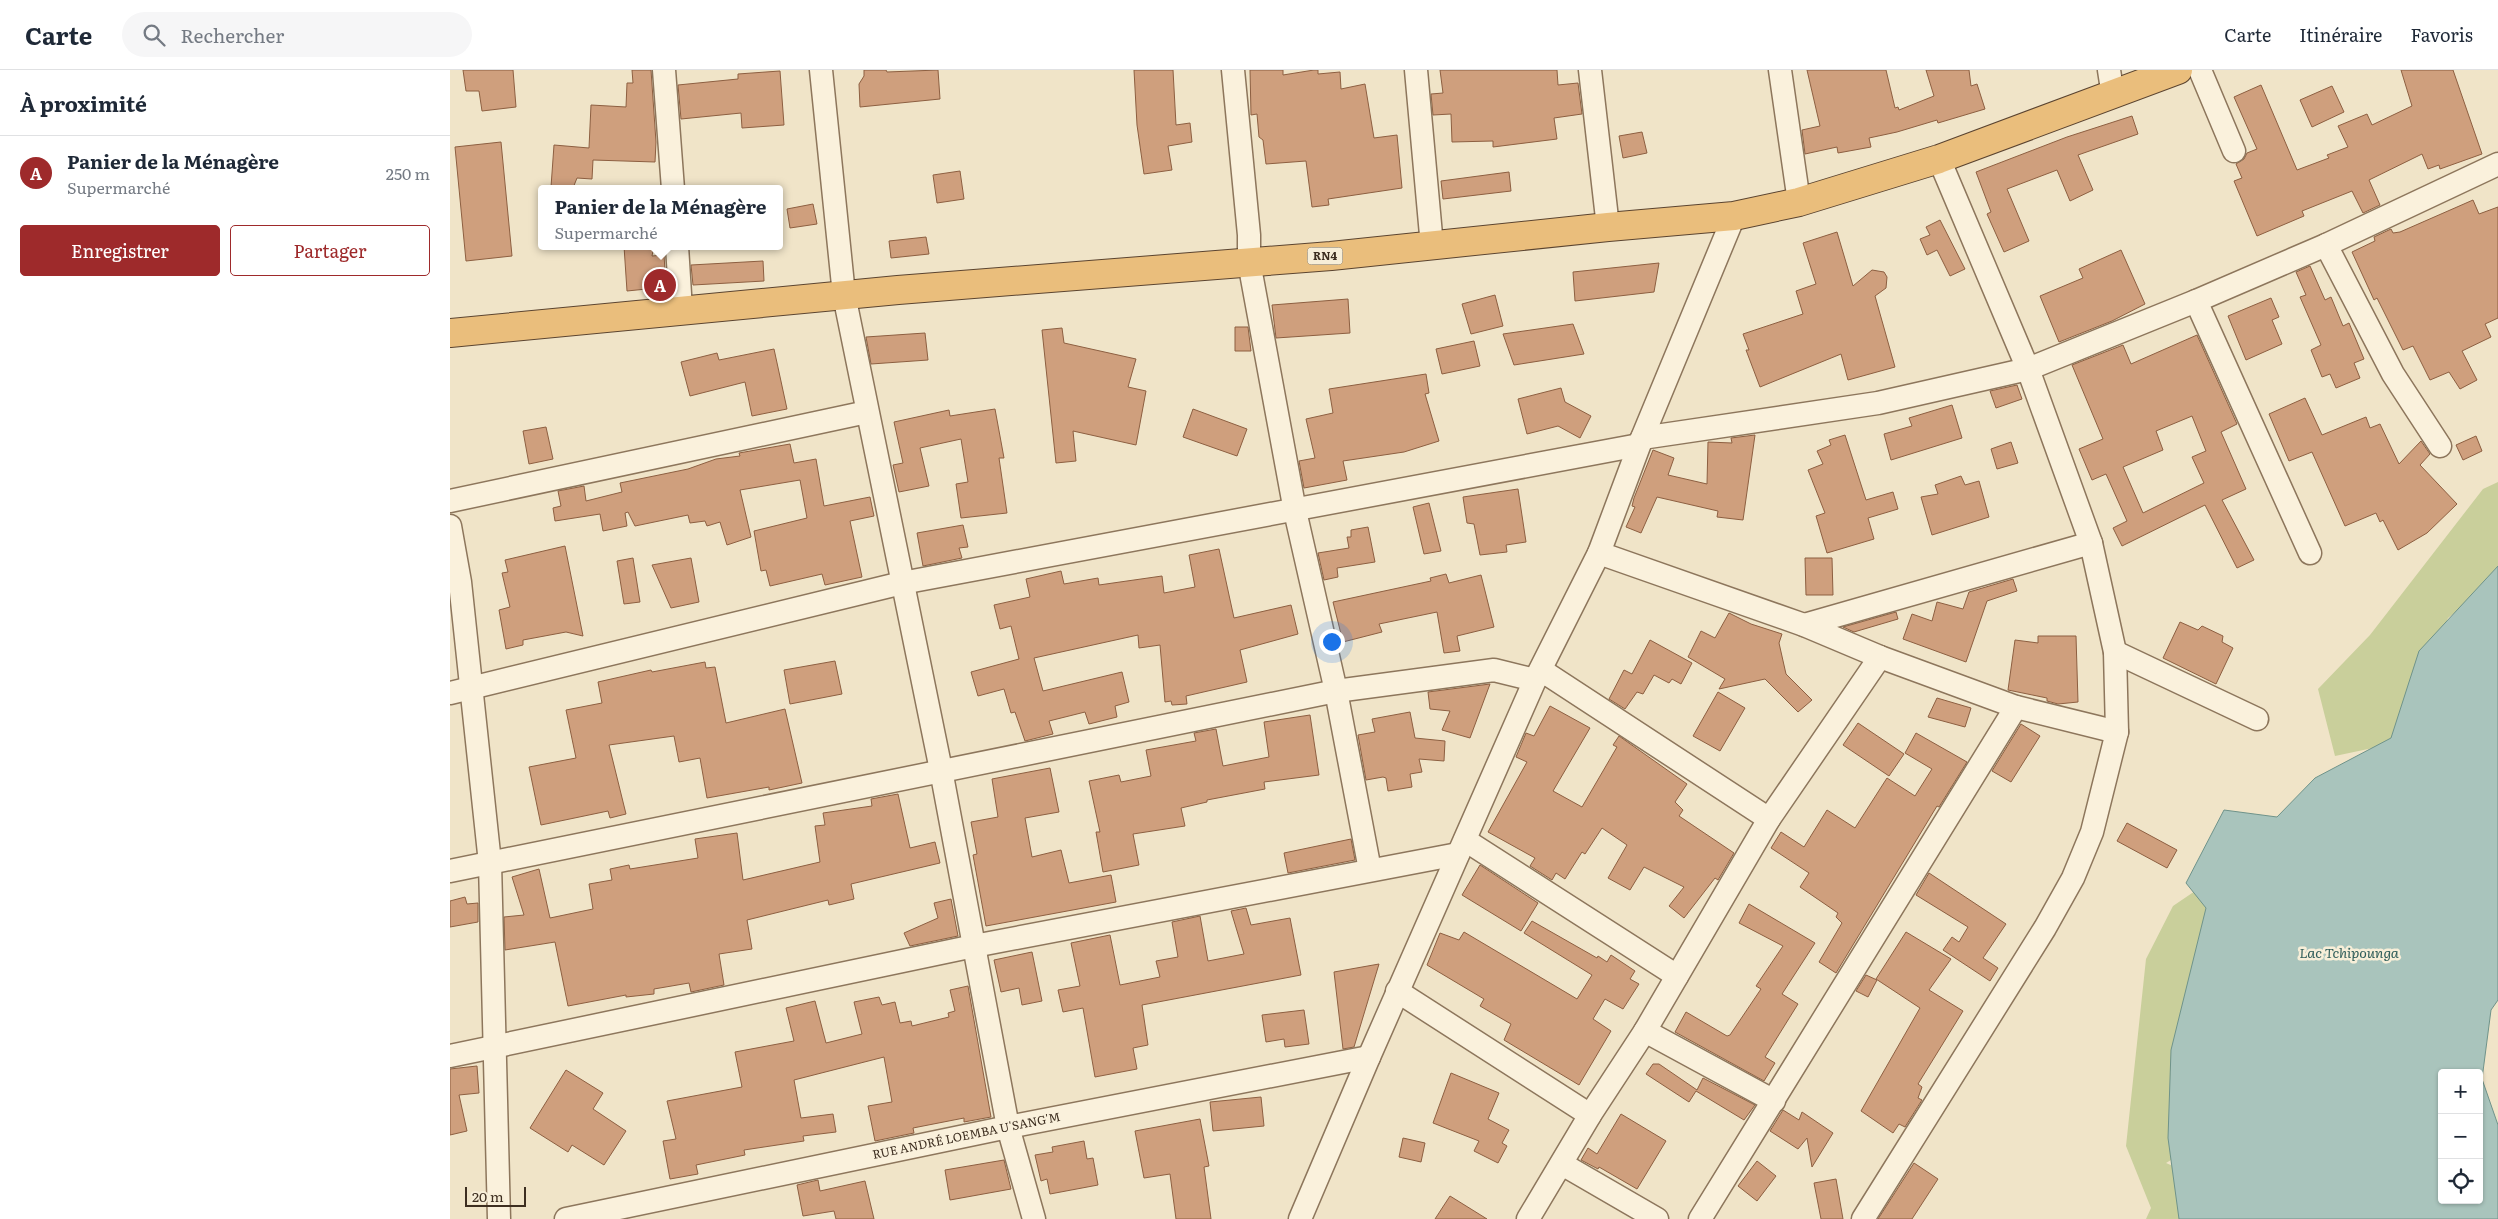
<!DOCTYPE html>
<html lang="fr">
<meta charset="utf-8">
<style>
:root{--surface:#fff;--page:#f6f6f7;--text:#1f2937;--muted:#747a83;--line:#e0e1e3;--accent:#9e2a2b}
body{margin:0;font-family:Literata,serif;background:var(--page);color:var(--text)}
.controls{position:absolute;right:15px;bottom:15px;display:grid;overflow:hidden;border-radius:5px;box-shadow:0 1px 4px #0004}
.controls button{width:45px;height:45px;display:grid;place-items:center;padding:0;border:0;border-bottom:1px solid var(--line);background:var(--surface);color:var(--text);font:25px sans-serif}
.scale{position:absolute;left:15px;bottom:12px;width:61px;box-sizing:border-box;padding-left:5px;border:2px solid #3d2e20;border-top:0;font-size:14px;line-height:18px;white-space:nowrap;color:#3d2e20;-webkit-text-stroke:4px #f7eed8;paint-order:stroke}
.you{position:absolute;left:881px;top:571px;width:18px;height:18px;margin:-12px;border:4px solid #fff;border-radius:50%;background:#1a73e8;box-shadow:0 0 0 8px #1a73e833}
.badge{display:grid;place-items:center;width:32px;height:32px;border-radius:50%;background:var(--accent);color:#fff;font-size:16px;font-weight:700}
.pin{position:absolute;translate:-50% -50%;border:2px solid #fff;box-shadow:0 1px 5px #0006}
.popup{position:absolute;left:88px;top:115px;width:245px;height:65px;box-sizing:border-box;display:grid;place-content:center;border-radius:5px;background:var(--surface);filter:drop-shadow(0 1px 4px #0005);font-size:16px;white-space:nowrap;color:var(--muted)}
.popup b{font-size:19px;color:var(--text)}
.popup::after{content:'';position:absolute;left:50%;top:100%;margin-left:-10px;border:10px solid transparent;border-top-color:var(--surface)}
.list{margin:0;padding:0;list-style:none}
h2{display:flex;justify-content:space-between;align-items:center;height:65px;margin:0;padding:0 20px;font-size:21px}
h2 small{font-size:16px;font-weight:400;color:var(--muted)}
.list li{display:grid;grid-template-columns:32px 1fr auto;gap:15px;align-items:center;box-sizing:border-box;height:75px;padding:0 20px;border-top:1px solid var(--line)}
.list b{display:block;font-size:19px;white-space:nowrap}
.list p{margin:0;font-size:16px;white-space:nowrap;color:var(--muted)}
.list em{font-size:16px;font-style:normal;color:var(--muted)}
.actions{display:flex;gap:10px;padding:15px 20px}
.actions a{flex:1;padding:11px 0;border:1px solid var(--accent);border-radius:5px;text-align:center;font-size:18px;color:var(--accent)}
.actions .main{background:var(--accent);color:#fff}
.icon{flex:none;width:28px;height:28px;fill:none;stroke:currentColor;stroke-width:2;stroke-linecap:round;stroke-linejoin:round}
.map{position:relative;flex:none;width:2048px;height:1149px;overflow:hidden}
header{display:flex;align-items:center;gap:30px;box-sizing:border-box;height:70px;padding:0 25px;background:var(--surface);border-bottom:1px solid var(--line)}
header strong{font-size:24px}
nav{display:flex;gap:28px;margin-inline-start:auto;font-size:18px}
.search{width:350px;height:45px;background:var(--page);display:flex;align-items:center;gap:12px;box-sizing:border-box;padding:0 18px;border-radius:28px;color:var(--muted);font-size:19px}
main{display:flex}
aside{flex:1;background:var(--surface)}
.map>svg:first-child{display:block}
.green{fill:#c9cf9b}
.water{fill:#a9c4bc;stroke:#6f938a;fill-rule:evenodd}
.building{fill:#cf9f7d;stroke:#8d5f41;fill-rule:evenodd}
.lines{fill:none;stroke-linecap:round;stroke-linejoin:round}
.minor-casing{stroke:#8d765c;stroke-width:25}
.trunk-casing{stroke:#5b4430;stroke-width:30}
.minor{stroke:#faf1dc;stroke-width:22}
.trunk{stroke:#eabe7c;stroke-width:28}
.labels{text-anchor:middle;stroke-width:5;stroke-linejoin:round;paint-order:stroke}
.shield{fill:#f7eed8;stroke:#756857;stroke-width:1}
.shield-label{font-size:11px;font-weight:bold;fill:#3d2e20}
.street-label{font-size:12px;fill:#3d2e20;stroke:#f7eed8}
.water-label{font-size:14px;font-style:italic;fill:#2f5d5a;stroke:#f7eed8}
</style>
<header>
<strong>Carte</strong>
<div class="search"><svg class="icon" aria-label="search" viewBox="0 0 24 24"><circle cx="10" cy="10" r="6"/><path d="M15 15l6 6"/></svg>Rechercher</div>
<nav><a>Carte</a><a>Itinéraire</a><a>Favoris</a></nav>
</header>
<main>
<aside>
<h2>À proximité<small></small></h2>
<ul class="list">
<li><span class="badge">A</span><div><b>Panier de la Ménagère</b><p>Supermarché</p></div><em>250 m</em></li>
</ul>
<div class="actions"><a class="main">Enregistrer</a><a>Partager</a></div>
</aside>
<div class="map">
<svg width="2048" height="1149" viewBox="0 0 2048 1149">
<rect width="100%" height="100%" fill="#f0e4c8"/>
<g class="green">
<polygon points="2048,412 2048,507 1998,548 1960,637 1937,675 1885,686 1868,619 1920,565 2033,419"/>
<polygon points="1751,817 1774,835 1730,984 1720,1002 1751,1072 1716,1093 1739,1103 1753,1149 1696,1149 1701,1138 1676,1076 1696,889 1723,836"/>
</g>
<path class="water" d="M2048,496v434l-7,10 -9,69 16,46v94h-319l-11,-81 3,-88 35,-142 -20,-25 38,-73 53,7 38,-39 76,-40 28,-87zM1992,1003h37v127h-37z"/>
<g class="building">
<polygon points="13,0 63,0 66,37 32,41 29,21 16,21"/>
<polygon points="182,0 201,0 206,72 205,92 143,90 142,109 127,108 123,118 101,117 104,75 139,78 141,35 176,37 177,13 183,13"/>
<polygon points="414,0 436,0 437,2 488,0 490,29 410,37 409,14 414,6"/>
<polygon points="684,0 723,0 726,55 740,53 742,72 718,76 722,100 694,104 687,55"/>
<polygon points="800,0 833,0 833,5 864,0 868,0 868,4 890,2 891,19 915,14 924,68 947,65 952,118 878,129 879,135 862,137 856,91 816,94 813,70 809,67 807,44 801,45"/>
<polygon points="990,0 1107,0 1108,15 1128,13 1132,44 1104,48 1107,69 1043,77 1043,71 1002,72 1001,44 983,45 981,24 993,23"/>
<polygon points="1357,0 1436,0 1445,38 1448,37 1449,40 1484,26 1476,0 1519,0 1521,16 1527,14 1535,39 1488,53 1487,50 1447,62 1419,68 1421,77 1388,83 1387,77 1355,84 1352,60 1370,56"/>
<polygon points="1951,0 2003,0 2032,84 1990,99 1989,95 1978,99 1972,84 1919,110 1930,135 1913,143 1902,121 1852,141 1854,146 1807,166 1784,111 1792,108 1786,94 1794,89 1797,83 1807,79 1784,27 1811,15 1847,100 1879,88 1877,85 1898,77 1888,56 1917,44 1922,55 1962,36"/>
<polygon points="330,1 334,55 292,58 291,43 231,49 228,15 288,9 288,4"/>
<polygon points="1882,16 1894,42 1862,57 1850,30"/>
<polygon points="1682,46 1688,64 1628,85 1643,120 1620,131 1607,100 1557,119 1579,171 1554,182 1537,144 1541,142 1526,102 1617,67"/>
<polygon points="1192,62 1197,83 1173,88 1169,66"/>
<polygon points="51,72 62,186 16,191 5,77"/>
<polygon points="510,101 514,129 487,133 483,105"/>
<polygon points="1059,102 1061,121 993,129 991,111"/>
<polygon points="2023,130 2029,144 2048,137 2048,248 2035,254 2041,267 2012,281 2027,310 2010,319 1999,302 1980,310 1963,276 1953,280 1927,228 1924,230 1902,182 1925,171 1924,167 1941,159 1943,163 1950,162"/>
<polygon points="363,134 367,154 340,158 337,139"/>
<polygon points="1490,150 1515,199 1500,206 1487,180 1477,185 1470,169 1480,165 1476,157"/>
<polygon points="1387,162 1403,216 1422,200 1434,202 1437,207 1436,218 1425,226 1445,297 1398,310 1391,284 1310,317 1296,280 1299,280 1293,264 1353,244 1346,221 1366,214 1353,173"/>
<polygon points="476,167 479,184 441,188 439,171"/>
<polygon points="174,176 204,176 202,186 214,185 216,217 177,221"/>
<polygon points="1671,180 1695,234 1662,251 1609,272 1590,226 1633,208 1629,199"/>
<polygon points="313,191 314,211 243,215 241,195"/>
<polygon points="1209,193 1204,222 1125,231 1123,202"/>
<polygon points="1860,196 1875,230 1881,227 1893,256 1899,253 1914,289 1904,293 1910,308 1886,318 1880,304 1872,307 1861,280 1871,275 1850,227 1856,225 1846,202"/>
<polygon points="1045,225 1053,256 1021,264 1012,234"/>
<polygon points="1821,228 1829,247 1822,250 1832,274 1796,290 1778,246"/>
<polygon points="898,229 900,263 826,268 822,235"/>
<polygon points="1123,254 1134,284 1064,295 1053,264"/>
<polygon points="785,257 798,257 801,281 785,281"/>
<polygon points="612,258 614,273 686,289 678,317 696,321 686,375 623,361 626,391 606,393 592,260"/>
<polygon points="475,263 478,290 421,294 416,267"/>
<path d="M1747,265l40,89 -16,8 25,57 -24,11 32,60 -17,8 -32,-63 -83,41 -9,-18 14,-7 -21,-47 -14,6 -13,-31 24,-10 -31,-74 51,-20 8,19zM1742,346l14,35 -14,6 12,26 -61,30 -20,-46 40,-17 -7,-19z"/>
<polygon points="1024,271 1030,296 992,304 986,279"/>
<polygon points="324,279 337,339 302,346 295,312 240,326 231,292 267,283 269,290"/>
<polygon points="976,304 979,323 975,324 989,371 954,382 893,391 897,410 854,418 849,391 865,388 856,349 883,343 879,319"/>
<polygon points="1567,315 1572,329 1546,338 1540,321"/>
<polygon points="1111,318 1115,332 1141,346 1130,368 1108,356 1077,364 1068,329"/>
<polygon points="1855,328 1872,365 1916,347 1920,358 1930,354 1949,394 1971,371 1980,384 1970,395 2007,434 1977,463 1948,480 1933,450 1930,452 1926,443 1895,456 1862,382 1839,391 1819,344"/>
<polygon points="1502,335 1512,368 1441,390 1434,364 1462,356 1459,348"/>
<polygon points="545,339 554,388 549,388 557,443 511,448 506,414 518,412 511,369 470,378 479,416 449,422 443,395 453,393 444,352 499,340 500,346"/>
<polygon points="743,339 797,359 787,386 733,367"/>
<polygon points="96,357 103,389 79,394 73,361"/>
<polygon points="1305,365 1293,450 1267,447 1268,441 1207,427 1191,463 1176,457 1185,437 1182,436 1184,428 1203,380 1224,388 1218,405 1257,414 1258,372 1282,373 1281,368"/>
<polygon points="1395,365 1416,430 1443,422 1448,439 1418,448 1424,469 1377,483 1366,446 1375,443 1358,400 1373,394 1367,381 1381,375 1379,370"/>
<polygon points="2026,366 2032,381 2013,390 2006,375"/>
<polygon points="1561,372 1568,393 1547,399 1541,379"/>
<polygon points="340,374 344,393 366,389 374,436 420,427 424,446 400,451 412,507 375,515 372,504 320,516 316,500 311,501 304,461 357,448 350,410 290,420 301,467 277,475 270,452 257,456 255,451 240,453 238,445 185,456 178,442 175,443 177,456 153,461 150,444 105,451 103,438 111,436 108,421 134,416 136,431 172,422 170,413 238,399 266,389 290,386 289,383"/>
<polygon points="1511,406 1515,415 1529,411 1539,447 1482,465 1471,427 1488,424 1485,415"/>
<polygon points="1068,419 1076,472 1056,475 1057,482 1030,485 1024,454 1017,453 1013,427"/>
<polygon points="979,433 991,481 974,484 963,437"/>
<polygon points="513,455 518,477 509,478 512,488 473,496 467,463"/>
<polygon points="918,457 925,492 887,498 888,507 874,510 868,483 899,478 897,467 901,467 901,460"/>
<polygon points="115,476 133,566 116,562 73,570 73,575 56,579 49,540 60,537 52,503 58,502 55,490"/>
<polygon points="769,479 784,548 841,535 848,564 790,580 797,612 736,626 737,634 722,635 721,631 715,632 710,575 689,578 688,565 584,588 593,621 672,602 679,632 665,636 667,647 639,654 635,642 599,651 603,664 575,671 565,642 561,643 554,619 528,626 521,602 569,589 561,556 550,559 544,535 580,527 576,509 611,501 614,514 648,508 649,515 712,506 714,523 745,517 739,485"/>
<polygon points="183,488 190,532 174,534 167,491"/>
<polygon points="241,488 249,532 221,538 202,495"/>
<polygon points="1355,488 1382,488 1383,525 1356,525"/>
<polygon points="996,504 999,513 1031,505 1044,557 1007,566 1010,581 994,583 987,542 929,554 932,562 893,572 883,532 981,511 980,508"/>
<polygon points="1563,509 1567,521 1537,531 1516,592 1453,569 1462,544 1482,551 1487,532 1513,539 1519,522"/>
<polygon points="1446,542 1448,549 1404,562 1393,557"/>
<polygon points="1279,543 1301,554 1332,564 1329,573 1336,604 1362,630 1348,642 1315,609 1269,619 1275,609 1238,587 1251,561 1265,568"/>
<polygon points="1730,552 1748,560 1752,556 1773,566 1772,572 1783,578 1766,614 1713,588"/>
<polygon points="1588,566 1626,566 1628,632 1608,634 1597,631 1597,628 1558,620 1565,570 1588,573"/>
<polygon points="1200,570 1242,593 1231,614 1222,609 1219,613 1204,605 1193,624 1187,622 1175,639 1159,629 1174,600 1182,604"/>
<polygon points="385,591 392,624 340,634 334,600"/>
<polygon points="255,592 256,598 265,597 276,653 335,639 352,713 319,720 319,717 257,728 250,688 229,692 224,666 159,675 176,744 160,748 158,741 91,755 79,697 126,688 116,640 152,633 148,612 201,600 202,602"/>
<polygon points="1040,614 1020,668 992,660 1000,641 980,639 978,622"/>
<polygon points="1268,622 1295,638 1270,681 1243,666"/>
<polygon points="1487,628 1521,638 1515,657 1478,647"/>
<polygon points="1100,636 1140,658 1103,721 1132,737 1167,677 1163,675 1169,666 1237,714 1225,732 1233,740 1229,746 1284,783 1268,810 1265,808 1234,848 1219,836 1234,817 1194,797 1180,820 1158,808 1177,775 1152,758 1135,784 1132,782 1115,809 1106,803 1102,810 1080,796 1085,788 1038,762 1077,692 1066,687 1076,663 1084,666"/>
<polygon points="960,642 965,668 995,671 994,691 969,689 972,702 960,704 962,717 938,721 936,708 933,707 916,710 908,665 925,662 922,649"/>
<polygon points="860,645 869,705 814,712 815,719 757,730 757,732 731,738 735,756 683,764 689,795 653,802 646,762 650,762 639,711 669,705 671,712 701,706 696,680 746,671 744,663 766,659 773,696 819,687 814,652"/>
<polygon points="1408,653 1454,684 1439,706 1393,675"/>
<polygon points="1571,654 1590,666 1561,712 1542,701"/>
<polygon points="1466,663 1517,692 1489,737 1487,736 1386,903 1369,892 1392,853 1386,847 1388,843 1350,817 1359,803 1321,778 1331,762 1354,777 1377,740 1405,758 1437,708 1465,726 1482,699 1455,683"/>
<polygon points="600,698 609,742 575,748 582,787 611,780 619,813 661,805 666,832 536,856 523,785 527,784 521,752 548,747 542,709"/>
<polygon points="448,724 460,778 485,772 490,793 401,814 404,829 379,835 378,830 297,850 302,879 269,884 274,915 241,922 239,913 204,919 204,924 176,927 176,925 118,936 105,872 55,880 54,847 74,845 62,807 89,799 100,848 143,839 139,814 162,810 160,799 179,795 180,799 248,788 245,769 287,763 293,810 370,792 365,756 375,755 373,743 422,736 421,729"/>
<polygon points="1677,753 1727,780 1717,798 1667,771"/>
<polygon points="901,769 905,790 838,803 834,783"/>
<polygon points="1030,795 1088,833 1071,861 1012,825"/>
<polygon points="1479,803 1556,854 1533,888 1548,898 1540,911 1493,880 1502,867 1509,872 1518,857 1466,825"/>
<polygon points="15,827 17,834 28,833 28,852 0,857 0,831"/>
<polygon points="501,829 508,866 460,876 454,863 488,848 484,833"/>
<polygon points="1299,834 1365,873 1332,924 1348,934 1315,987 1325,993 1314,1011 1225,962 1236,942 1277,966 1280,965 1311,919 1306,916 1333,876 1289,853"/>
<polygon points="796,838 801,855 840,848 851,905 692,935 698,975 683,978 687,999 645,1007 633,938 613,942 608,920 630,916 621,873 660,865 670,915 710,907 706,891 728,887 722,852 750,846 758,891 794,884 781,841"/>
<polygon points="1082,851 1147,888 1148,886 1157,892 1161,885 1185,901 1180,909 1189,914 1173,939 1155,929 1143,949 1161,961 1129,1015 1054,970 1061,954 1030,936 1034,929 977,895 990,863 1009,870 1014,862 1127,929 1142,905 1074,863"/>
<polygon points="1456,862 1501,889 1479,920 1513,941 1468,1014 1472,1017 1468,1028 1472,1030 1455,1057 1449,1054 1443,1063 1411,1041 1470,938 1426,909"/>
<polygon points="582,882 592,931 572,935 569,918 551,922 544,890"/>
<polygon points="929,894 904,977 893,979 884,902"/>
<polygon points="1416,905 1427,910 1418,927 1406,921"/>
<polygon points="518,916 541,1047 514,1052 514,1048 463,1058 464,1063 425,1071 418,1036 442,1032 434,987 344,1010 351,1048 383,1044 386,1062 353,1066 354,1071 294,1080 295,1085 246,1095 248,1104 220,1109 213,1071 226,1069 217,1031 292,1017 285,982 344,971 336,938 365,931 376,973 412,964 404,932 429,927 432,935 445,932 450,953 461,951 462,956 499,947 498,943 505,941 500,920"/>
<polygon points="854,940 859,974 835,977 834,969 816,972 812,945"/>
<polygon points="1203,994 1209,994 1247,1020 1253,1008 1305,1035 1294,1050 1246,1021 1239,1032 1196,1004"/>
<polygon points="27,996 29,1023 9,1025 17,1061 0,1065 0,999"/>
<polygon points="116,1000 153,1023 143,1039 176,1061 154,1095 122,1075 118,1082 80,1058"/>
<polygon points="1001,1003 1049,1023 1038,1049 1059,1060 1052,1073 1057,1076 1048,1093 1024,1081 1029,1071 983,1053"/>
<polygon points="811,1027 814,1056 763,1061 760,1032"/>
<polygon points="1333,1040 1349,1050 1352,1042 1383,1063 1362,1097 1357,1068 1348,1079 1320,1061"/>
<polygon points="1171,1044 1216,1071 1187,1119 1149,1097 1148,1099 1131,1090 1138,1078 1147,1084"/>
<polygon points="750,1049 759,1096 754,1097 761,1149 726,1149 720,1104 694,1108 685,1061"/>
<polygon points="953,1068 975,1073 971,1092 949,1087"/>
<polygon points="634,1071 637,1089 643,1088 648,1115 600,1124 597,1109 591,1111 585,1085 603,1082 602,1077"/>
<polygon points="554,1090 561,1119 500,1130 495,1100"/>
<polygon points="1307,1091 1326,1106 1307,1131 1288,1116"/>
<polygon points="1464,1093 1488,1109 1462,1149 1428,1149"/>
<polygon points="1386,1109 1393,1149 1371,1149 1364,1113"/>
<polygon points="368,1110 370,1121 415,1111 424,1149 386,1149 384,1141 353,1146 347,1115"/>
<polygon points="1000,1126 1037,1149 985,1149"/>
</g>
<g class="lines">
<g class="minor-casing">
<g id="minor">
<polyline points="214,0 223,119"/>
<polyline points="371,0 394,225 491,700 558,1057 584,1149"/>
<polyline points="783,0 799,165 799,192 845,441 886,621 920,800"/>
<polyline points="966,0 982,176"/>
<polyline points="1140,0 1158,157"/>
<polyline points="1330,0 1349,132"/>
<polyline points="1659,0 1663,26"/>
<polyline points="1750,0 1784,81"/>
<polyline points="1876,175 1943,304 1990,376"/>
<polyline points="227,176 231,240"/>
<polyline points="1746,231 1860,483"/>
<polyline points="1192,368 1428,333 1578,299 1746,231 1876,175 2048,94"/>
<polyline points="0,431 417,342"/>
<polyline points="0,456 10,512 40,793 49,1149"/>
<polyline points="1149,483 1354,555 1430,587 1566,637 1667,662"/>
<polyline points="1354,555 1641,473"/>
<polyline points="1665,582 1807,649"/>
<polyline points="1091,600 1319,749"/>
<polyline points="0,623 452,513 1189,375"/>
<polyline points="1015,770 1227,906"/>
<polyline points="0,801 886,621 1044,600 1085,610"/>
<polyline points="947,921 1140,1045"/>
<polyline points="1195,961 1324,1031"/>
<polyline points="0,986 524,876 1008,784"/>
<polyline points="1112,1094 1207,1149"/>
<path id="s1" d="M116,1149l442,-92 361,-70"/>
<polyline points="850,1149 919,987 1085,610 1149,483 1192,368 1284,146"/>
<polyline points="1078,1149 1140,1045 1195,961 1319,749 1430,587"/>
<polyline points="1250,1149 1566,637"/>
<polyline points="1413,1149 1595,858 1623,808 1642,762 1667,662 1665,582 1641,473 1578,299 1489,89"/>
</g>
</g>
<g class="trunk-casing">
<polyline id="trunk" points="0,263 448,220 881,186 1158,157 1284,146 1349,132 1489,89 1728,0"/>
</g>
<use href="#minor" class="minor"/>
<use href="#trunk" class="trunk"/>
</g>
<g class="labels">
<rect class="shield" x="857.5" y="177.5" width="35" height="17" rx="4"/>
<g class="shield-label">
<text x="875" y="190">RN4</text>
</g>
<g class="street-label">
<text dy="4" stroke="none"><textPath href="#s1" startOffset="409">RUE ANDRÉ LOEMBA U'SANG'M</textPath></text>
</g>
<g class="water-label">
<text x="1899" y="888">Lac Tchipounga</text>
</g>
</g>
</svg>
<div class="controls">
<button>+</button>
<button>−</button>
<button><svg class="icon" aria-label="locate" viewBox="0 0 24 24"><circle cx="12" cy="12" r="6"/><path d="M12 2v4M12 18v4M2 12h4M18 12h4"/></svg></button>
</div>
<div class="scale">20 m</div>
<div class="you"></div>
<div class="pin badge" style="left:210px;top:215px">A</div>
<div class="popup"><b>Panier de la Ménagère</b>Supermarché</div>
</div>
</main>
